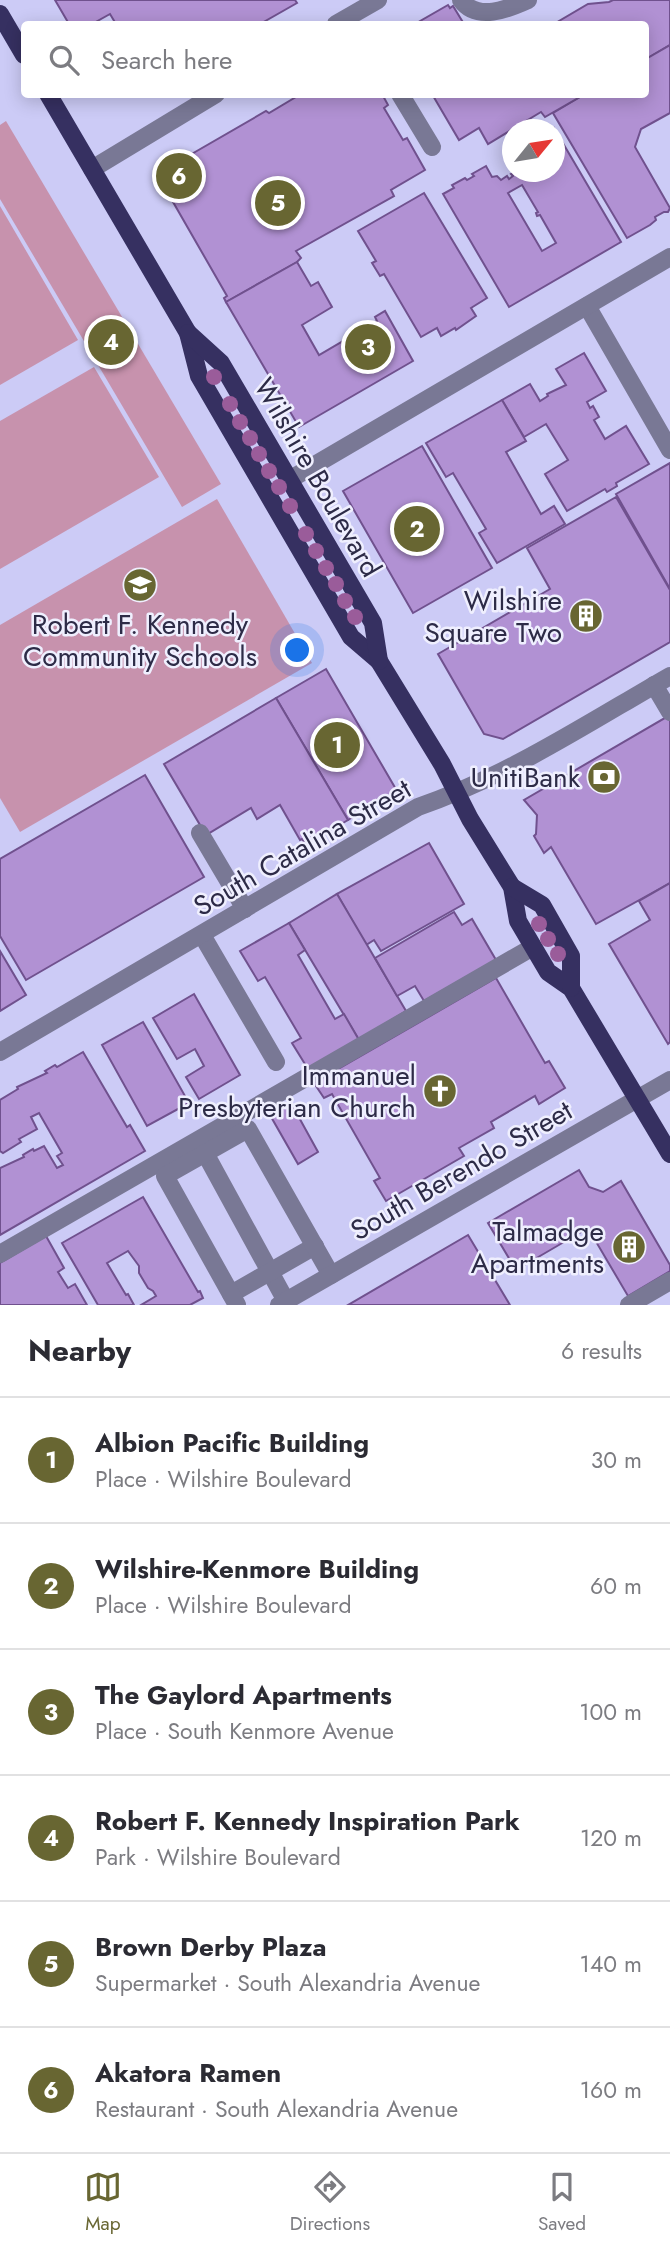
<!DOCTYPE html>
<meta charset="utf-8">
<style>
:root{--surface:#fff;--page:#f2f2f3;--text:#2b2b33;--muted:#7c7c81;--line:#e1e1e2;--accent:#686632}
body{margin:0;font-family:Jost,sans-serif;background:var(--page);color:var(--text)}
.compass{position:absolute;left:502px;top:119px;width:63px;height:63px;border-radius:50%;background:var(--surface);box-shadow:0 4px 18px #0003;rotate:60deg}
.you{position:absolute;left:298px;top:651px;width:24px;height:24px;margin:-18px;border:5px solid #fff;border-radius:50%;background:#1a73e8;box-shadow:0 0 0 10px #1a73e833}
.badge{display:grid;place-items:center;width:46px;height:46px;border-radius:50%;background:var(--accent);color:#fff;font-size:23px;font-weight:700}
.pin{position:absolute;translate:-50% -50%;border:4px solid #fff;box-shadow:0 2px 7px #0006}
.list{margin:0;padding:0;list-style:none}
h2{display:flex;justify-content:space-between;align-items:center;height:91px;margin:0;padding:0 28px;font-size:30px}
h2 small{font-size:23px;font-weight:400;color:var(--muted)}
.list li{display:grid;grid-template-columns:46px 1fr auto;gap:21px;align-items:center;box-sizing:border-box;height:126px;padding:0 28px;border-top:2px solid var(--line)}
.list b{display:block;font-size:26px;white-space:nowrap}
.list p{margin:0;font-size:23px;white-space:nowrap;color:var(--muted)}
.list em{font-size:23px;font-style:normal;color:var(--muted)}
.icon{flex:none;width:38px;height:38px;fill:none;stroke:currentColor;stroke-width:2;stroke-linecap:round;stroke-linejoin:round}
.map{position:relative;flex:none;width:670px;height:1305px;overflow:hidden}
.search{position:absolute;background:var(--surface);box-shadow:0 4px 18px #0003;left:21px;right:21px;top:21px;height:77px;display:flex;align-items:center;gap:18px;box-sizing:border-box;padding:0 24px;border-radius:7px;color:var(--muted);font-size:26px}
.sheet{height:847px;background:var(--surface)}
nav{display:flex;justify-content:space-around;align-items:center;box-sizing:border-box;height:98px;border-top:2px solid var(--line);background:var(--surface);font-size:19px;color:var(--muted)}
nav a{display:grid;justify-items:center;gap:4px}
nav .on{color:var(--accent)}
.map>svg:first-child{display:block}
.green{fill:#c792ad}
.building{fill:#b191d3;stroke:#70518e;stroke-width:2;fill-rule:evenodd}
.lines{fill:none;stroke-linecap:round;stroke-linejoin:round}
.minor{stroke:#797895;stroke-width:18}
.major{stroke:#363061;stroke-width:18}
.tree{fill:#9a5c9a}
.labels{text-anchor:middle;stroke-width:5;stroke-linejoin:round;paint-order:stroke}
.street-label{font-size:28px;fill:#2d2b47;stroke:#efeffe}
.poi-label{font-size:28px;fill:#2d2b47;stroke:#efeffe;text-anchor:end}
</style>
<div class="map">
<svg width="670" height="1305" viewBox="0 0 670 1305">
<rect width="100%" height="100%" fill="#cccbf6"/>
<g class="green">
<polygon points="6,121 221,484 182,507 0,199 0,125"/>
<polygon points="0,206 78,340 0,385"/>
<polygon points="94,367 159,477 0,569 0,421"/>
<polygon points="217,499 312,663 20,832 0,798 0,625"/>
</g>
<g class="building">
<polygon points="55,0 295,0 297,3 260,24 116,24 110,14 92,24 69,24"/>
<polygon points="613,0 670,0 670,45 646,59 646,24 554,24 588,4 609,2"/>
<polygon points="448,5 450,8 453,6 464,24 415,24"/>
<polygon points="670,45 670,113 641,129 635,147 670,208 668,212 664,212 655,217 656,220 650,225 627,238 553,113 585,94 646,94 646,59"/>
<polygon points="301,94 382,94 388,105 384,108 403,140 407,138 425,170 391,190 394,196 296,251 301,258 297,262 226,302 224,298 227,296 161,181 163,174 185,162 183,159 266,111 269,113"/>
<polygon points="432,94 585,94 545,117 541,112 488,144 479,128 459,140"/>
<path d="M554,128l67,114 -112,65 -66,-113 11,-6 -2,-3 13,-7 2,2 7,-4 -2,-2 14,-8 6,11 5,-1 4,4 6,-4 2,3 4,-3 -2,-2 4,-2h39v-42h-2zM522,185l16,27 -2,1 1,3 3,-1 16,28 -14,8 -34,-58z"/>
<polygon points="424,193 487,298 471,308 476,316 456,330 455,328 441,336 437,328 421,337 384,274 380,276 372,263 376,261 358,231"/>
<polygon points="297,262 311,286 318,282 332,307 302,325 319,355 377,321 375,317 385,311 413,361 299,427 226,302"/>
<polygon points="584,353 606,391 587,402 590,408 593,406 599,417 594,420 605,439 626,426 649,464 616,483 617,486 607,492 605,489 567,511 545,474 568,460 546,424 524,437 502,400 530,384 540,401 548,396 547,394 566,385 556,369"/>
<polygon points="502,400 526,441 506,452 541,514 554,506 565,524 497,563 479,533 486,529 453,473 446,477 426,443"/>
<polygon points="422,446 492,568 413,613 343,491"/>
<polygon points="670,463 670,589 616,494"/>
<polygon points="616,497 670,590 670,642 503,739 484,734 438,654 550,589 527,548"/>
<polygon points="326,669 397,791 348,820 276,698"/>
<polygon points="276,698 348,820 306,845 302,839 300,840 280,805 257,819 251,808 206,835 164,764"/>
<polygon points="670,715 670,883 596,924 551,847 544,853 534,836 536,834 537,815 524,800"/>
<polygon points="145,775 204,877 26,980 0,936 0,859"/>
<polygon points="429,843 464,904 381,951 374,940 366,945 337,894"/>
<polygon points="670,883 670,1042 668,1044 609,944 650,920 639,901"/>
<polygon points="337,894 406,1011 359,1040 289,923"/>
<polygon points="454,912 462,925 472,919 496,960 424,1001 415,986 397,996 375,958"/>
<polygon points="289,923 305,950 298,955 335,1019 344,1014 359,1040 308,1069 292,1043 301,1038 265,977 258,981 240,951"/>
<polygon points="0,951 26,995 0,1011"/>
<polygon points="496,978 545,1063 549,1061 565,1088 539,1104 535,1096 491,1122 494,1128 459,1148 464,1156 386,1201 374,1181 380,1178 332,1094 324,1098 314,1083"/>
<polygon points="194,994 240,1075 199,1099 186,1077 204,1066 195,1049 177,1059 153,1018"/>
<polygon points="143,1022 189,1103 147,1126 102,1045"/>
<polygon points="83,1052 127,1127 130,1125 145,1151 0,1235 0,1168 24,1157 23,1155 33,1149 34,1151 44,1146 57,1168 63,1165 57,1156 62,1153 39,1113 31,1117 37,1129 19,1139 21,1142 3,1153 0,1151 0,1100 18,1089 17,1087 47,1073 45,1071 55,1065 57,1067"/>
<polygon points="291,1103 318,1152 298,1164 270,1115"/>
<polygon points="579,1170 589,1187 603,1192 621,1181 670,1265 670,1271 628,1296 588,1228 516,1270 488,1223"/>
<polygon points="143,1197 198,1292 200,1291 203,1298 190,1305 141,1305 156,1296 153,1291 148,1288 139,1273 139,1266 128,1251 107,1263 126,1295 128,1294 134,1305 98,1305 62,1243"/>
<polygon points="468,1235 510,1305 348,1305"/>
<polygon points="46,1236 64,1268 58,1272 68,1288 75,1284 87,1305 0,1305 0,1263"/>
</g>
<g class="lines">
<g class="minor">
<path d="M461,0c16,22 47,9 67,0"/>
<polyline points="336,24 378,0"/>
<polyline points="400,94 432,147"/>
<polyline points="92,169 216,94"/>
<polyline points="587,306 670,450"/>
<polyline points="289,480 670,257"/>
<polyline points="654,685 670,712"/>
<polyline points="200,833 245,909"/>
<polyline points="202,935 276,1062"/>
<path d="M0,1052l418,-245c90,-31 170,-84 252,-131"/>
<polyline points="205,1153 286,1301"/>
<polyline points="0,1254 533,947"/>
<polyline points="231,1294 315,1246"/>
<polyline points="237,1305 165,1176 248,1129 331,1275"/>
<polyline points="279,1305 670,1080"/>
<polyline points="629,1305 670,1281"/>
</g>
<g class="major">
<polyline points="0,14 24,55"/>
<polyline points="48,94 188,333 199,376 351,637 379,661 442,764 470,819 512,887 518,921 548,972 571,988 670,1154"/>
<polyline points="188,333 221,363 373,623 379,661"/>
<polyline points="512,887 542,905 571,956 571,988"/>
</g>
</g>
<g class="tree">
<circle cx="214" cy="377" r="8"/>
<circle cx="230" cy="404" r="8"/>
<circle cx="240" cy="422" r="8"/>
<circle cx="250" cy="438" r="8"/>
<circle cx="259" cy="454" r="8"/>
<circle cx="269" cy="471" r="8"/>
<circle cx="279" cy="487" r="8"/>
<circle cx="290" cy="506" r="8"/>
<circle cx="306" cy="534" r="8"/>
<circle cx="316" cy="551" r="8"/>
<circle cx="326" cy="568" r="8"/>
<circle cx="336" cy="584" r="8"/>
<circle cx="345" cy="601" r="8"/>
<circle cx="355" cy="617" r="8"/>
<circle cx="539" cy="924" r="8"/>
<circle cx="548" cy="939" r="8"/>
<circle cx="558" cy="954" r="8"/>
</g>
<defs>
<g id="school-disc" transform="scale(1.75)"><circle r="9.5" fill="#686632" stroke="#efeffe"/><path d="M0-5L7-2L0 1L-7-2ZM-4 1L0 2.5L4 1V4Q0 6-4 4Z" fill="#fff"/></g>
<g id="building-disc" transform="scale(1.75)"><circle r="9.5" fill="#686632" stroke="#efeffe"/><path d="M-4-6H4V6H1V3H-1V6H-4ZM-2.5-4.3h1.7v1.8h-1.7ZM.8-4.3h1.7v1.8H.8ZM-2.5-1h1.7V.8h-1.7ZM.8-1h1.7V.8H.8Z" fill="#fff"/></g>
<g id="bank-disc" transform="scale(1.75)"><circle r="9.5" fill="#686632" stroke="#efeffe"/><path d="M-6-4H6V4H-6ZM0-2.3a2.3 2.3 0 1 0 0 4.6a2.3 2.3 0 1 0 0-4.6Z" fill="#fff"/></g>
<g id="church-disc" transform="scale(1.75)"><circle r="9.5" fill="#686632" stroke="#efeffe"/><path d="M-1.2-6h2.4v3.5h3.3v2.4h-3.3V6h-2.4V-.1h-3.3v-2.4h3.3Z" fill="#fff"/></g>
</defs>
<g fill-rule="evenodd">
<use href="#school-disc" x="140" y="585"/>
<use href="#building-disc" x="586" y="616"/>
<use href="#bank-disc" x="604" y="777"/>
<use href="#church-disc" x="440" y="1091"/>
<use href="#building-disc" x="629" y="1247"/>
</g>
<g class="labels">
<g class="street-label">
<text transform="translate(318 477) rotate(60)" y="10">Wilshire Boulevard</text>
<text transform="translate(302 847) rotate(-30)" y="10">South Catalina Street</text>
<text transform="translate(461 1170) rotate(-30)" y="10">South Berendo Street</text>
</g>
<g class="poi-label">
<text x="562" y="610">Wilshire<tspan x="562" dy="32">Square Two</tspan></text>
<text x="140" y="634" text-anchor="middle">Robert F. Kennedy<tspan x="140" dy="32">Community Schools</tspan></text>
<text x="580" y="787">UnitiBank</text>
<text x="416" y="1085">Immanuel<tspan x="416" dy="32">Presbyterian Church</tspan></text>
<text x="604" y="1241">Talmadge<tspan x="604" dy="32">Apartments</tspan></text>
</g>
</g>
</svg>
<svg class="compass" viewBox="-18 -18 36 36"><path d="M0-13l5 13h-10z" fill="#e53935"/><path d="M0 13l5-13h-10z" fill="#7c7c81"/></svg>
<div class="you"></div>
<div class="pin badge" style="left:337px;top:745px">1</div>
<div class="pin badge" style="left:417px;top:529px">2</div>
<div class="pin badge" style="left:368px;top:347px">3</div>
<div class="pin badge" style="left:111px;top:342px">4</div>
<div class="pin badge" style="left:278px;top:203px">5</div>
<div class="pin badge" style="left:179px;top:176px">6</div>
<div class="search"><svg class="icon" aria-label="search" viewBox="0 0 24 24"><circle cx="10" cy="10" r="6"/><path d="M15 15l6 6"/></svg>Search here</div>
</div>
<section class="sheet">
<h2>Nearby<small>6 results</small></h2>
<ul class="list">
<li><span class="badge">1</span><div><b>Albion Pacific Building</b><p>Place · Wilshire Boulevard</p></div><em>30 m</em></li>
<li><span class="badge">2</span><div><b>Wilshire-Kenmore Building</b><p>Place · Wilshire Boulevard</p></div><em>60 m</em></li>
<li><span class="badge">3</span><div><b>The Gaylord Apartments</b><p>Place · South Kenmore Avenue</p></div><em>100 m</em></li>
<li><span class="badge">4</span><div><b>Robert F. Kennedy Inspiration Park</b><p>Park · Wilshire Boulevard</p></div><em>120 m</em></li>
<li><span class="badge">5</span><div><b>Brown Derby Plaza</b><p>Supermarket · South Alexandria Avenue</p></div><em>140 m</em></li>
<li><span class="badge">6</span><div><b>Akatora Ramen</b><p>Restaurant · South Alexandria Avenue</p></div><em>160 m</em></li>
</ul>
</section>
<nav>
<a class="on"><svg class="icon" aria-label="map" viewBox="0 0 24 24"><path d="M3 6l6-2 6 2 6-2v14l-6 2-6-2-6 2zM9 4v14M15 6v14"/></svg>Map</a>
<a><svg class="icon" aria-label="directions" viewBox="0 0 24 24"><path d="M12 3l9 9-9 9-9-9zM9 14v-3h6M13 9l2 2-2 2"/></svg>Directions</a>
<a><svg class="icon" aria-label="saved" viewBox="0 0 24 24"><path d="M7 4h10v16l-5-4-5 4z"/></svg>Saved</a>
</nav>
